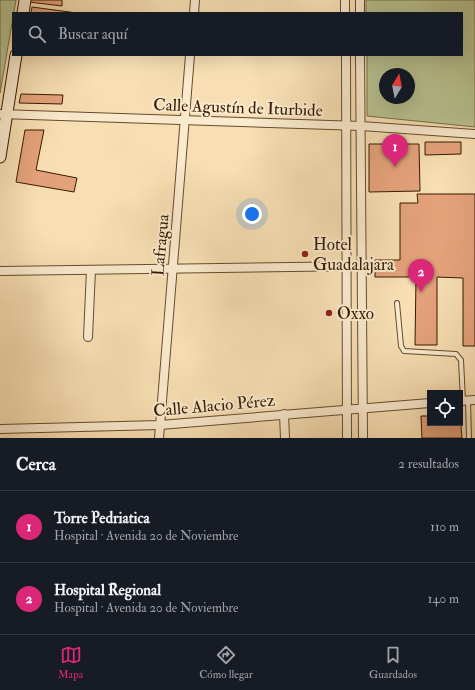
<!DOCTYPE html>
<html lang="es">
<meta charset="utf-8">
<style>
:root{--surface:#171b24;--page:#242831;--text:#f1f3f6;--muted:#9ea1a6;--line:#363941;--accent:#db2777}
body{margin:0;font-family:"IM FELL Double Pica",serif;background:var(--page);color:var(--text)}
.controls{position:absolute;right:12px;bottom:12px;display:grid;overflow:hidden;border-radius:0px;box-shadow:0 4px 16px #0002}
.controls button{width:36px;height:36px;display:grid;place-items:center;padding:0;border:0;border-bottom:1px solid var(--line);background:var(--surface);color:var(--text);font:20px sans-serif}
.compass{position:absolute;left:379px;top:68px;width:36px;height:36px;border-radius:50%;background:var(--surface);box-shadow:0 4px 16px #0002;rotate:10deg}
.you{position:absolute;left:252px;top:214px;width:14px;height:14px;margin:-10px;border:3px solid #fff;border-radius:50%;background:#1a73e8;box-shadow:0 0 0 6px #1a73e833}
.badge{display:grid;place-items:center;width:26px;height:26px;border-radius:50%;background:var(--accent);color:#fff;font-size:13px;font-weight:700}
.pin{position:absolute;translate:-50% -33px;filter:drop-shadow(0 1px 2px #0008)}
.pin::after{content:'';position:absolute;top:21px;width:14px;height:12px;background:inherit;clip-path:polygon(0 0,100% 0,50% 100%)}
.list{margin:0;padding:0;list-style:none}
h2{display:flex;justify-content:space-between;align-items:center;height:52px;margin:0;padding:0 16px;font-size:17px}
h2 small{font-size:13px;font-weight:400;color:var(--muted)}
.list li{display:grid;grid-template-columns:26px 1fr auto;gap:12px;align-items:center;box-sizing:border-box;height:72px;padding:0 16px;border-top:1px solid var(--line)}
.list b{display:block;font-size:15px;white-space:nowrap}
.list p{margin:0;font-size:13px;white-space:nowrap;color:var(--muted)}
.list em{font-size:13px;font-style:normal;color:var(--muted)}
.icon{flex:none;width:22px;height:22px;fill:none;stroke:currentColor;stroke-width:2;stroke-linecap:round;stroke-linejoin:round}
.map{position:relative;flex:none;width:475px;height:438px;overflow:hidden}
.search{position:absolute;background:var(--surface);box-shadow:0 4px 16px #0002;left:12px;right:12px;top:12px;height:44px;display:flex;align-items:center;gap:10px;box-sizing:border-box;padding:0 14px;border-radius:0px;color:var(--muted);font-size:15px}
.sheet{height:196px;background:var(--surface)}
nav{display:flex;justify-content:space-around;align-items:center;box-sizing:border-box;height:56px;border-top:1px solid var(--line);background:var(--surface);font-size:11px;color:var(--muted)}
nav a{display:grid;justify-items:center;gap:2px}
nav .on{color:var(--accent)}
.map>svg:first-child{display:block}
.green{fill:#b8c390;stroke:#786e48;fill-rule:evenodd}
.building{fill:#e4a27b;stroke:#371a00}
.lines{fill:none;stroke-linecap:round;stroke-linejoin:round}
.service-casing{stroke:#674b2d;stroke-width:6}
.minor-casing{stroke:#674b2d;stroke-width:10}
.secondary-casing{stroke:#371a00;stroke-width:13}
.service{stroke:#faeace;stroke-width:4}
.minor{stroke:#faeace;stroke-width:8}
.secondary{stroke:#faeace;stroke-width:11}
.poi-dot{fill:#8f2418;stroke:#faeace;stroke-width:1.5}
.labels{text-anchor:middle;stroke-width:4;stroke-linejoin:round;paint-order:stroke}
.street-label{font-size:17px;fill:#371a00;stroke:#faeace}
.poi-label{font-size:17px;fill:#371a00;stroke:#faeace;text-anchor:start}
</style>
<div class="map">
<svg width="475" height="438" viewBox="0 0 475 438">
<rect width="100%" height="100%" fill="#f7dfb3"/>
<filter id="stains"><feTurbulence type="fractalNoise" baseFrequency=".005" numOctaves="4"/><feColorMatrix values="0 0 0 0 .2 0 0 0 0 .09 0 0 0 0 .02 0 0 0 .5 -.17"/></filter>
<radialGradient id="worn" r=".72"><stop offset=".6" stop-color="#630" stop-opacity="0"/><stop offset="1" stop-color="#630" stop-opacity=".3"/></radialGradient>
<g class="green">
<polygon points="0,0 16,0 0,93"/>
<path d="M366,0h109v127l-108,-11v-61h95v-42h-96zM385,74h24v24h-24z"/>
</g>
<g class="building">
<polygon points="30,0 62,0 62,6 29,2"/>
<polygon points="32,7 77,13 31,13"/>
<polygon points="21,94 63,95 62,104 19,103"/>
<polygon points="25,130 44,130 36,170 77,178 74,192 16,182"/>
<polygon points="425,142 461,142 461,154 425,155"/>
<polygon points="369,144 419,144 420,191 369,192"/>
<polygon points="417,194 475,194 475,346 463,346 463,278 437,277 437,345 415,345 416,277 375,277 375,260 400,260 400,203 418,203"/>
<polygon points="460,415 462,438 422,438 421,416 430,416 430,423 460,423"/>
</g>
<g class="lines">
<g class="service-casing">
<g id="service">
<polyline points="397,303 401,346 404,351 456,354 461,360 463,401"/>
<polyline points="468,400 469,438"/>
</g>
</g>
<g class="minor-casing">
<g id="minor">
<polyline points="345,0 345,13"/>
<polyline points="360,0 360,13"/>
<polyline points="194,13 195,0"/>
<polyline points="346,55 347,438"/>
<polyline points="360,55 363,438"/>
<polyline points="0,114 361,126 475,134"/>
<polyline points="0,271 363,266"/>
<polyline points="88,337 91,270"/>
<polyline points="460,401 475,400"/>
<polyline points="284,414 285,438"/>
<polyline points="0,429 160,425 430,403"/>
<polyline points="159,438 190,55"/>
</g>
</g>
<g class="secondary-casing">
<g id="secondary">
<polyline points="23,13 25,0"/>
<polyline points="0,157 16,55"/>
</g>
</g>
<use href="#service" class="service"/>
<use href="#minor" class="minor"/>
<use href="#secondary" class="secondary"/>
</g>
<g class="poi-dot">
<circle cx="305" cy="254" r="4"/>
<circle cx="329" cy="313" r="4"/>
</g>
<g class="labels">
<g class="street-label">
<text transform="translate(238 107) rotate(2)" y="6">Calle Agustín de Iturbide</text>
<text transform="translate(160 245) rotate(-85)" y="6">Lafragua</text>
<text transform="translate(214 405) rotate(-5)" y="6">Calle Alacio Pérez</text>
</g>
<g class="poi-label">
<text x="313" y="250">Hotel<tspan x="313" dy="20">Guadalajara</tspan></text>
<text x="337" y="319">Oxxo</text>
</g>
</g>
<rect width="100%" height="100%" filter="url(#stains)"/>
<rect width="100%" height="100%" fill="url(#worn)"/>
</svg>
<div class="controls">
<button><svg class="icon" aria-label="locate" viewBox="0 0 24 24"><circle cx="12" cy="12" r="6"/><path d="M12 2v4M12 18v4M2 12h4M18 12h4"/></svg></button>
</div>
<svg class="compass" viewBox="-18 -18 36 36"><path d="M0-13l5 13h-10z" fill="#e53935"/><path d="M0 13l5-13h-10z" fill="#9ea1a6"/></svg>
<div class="you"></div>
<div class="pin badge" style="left:395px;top:167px">1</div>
<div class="pin badge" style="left:421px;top:292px">2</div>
<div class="search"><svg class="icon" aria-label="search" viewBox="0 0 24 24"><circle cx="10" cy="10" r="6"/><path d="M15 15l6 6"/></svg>Buscar aquí</div>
</div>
<section class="sheet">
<h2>Cerca<small>2 resultados</small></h2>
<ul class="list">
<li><span class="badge">1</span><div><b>Torre Pedriatica</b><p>Hospital · Avenida 20 de Noviembre</p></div><em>110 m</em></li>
<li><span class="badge">2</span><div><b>Hospital Regional</b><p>Hospital · Avenida 20 de Noviembre</p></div><em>140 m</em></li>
</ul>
</section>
<nav>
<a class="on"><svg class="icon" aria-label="map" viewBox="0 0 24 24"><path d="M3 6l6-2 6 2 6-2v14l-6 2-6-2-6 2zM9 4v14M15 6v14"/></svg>Mapa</a>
<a><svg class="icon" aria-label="directions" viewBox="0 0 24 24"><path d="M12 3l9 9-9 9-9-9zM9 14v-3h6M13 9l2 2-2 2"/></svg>Cómo llegar</a>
<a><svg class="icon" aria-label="saved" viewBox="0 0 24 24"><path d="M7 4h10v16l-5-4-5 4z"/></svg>Guardados</a>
</nav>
